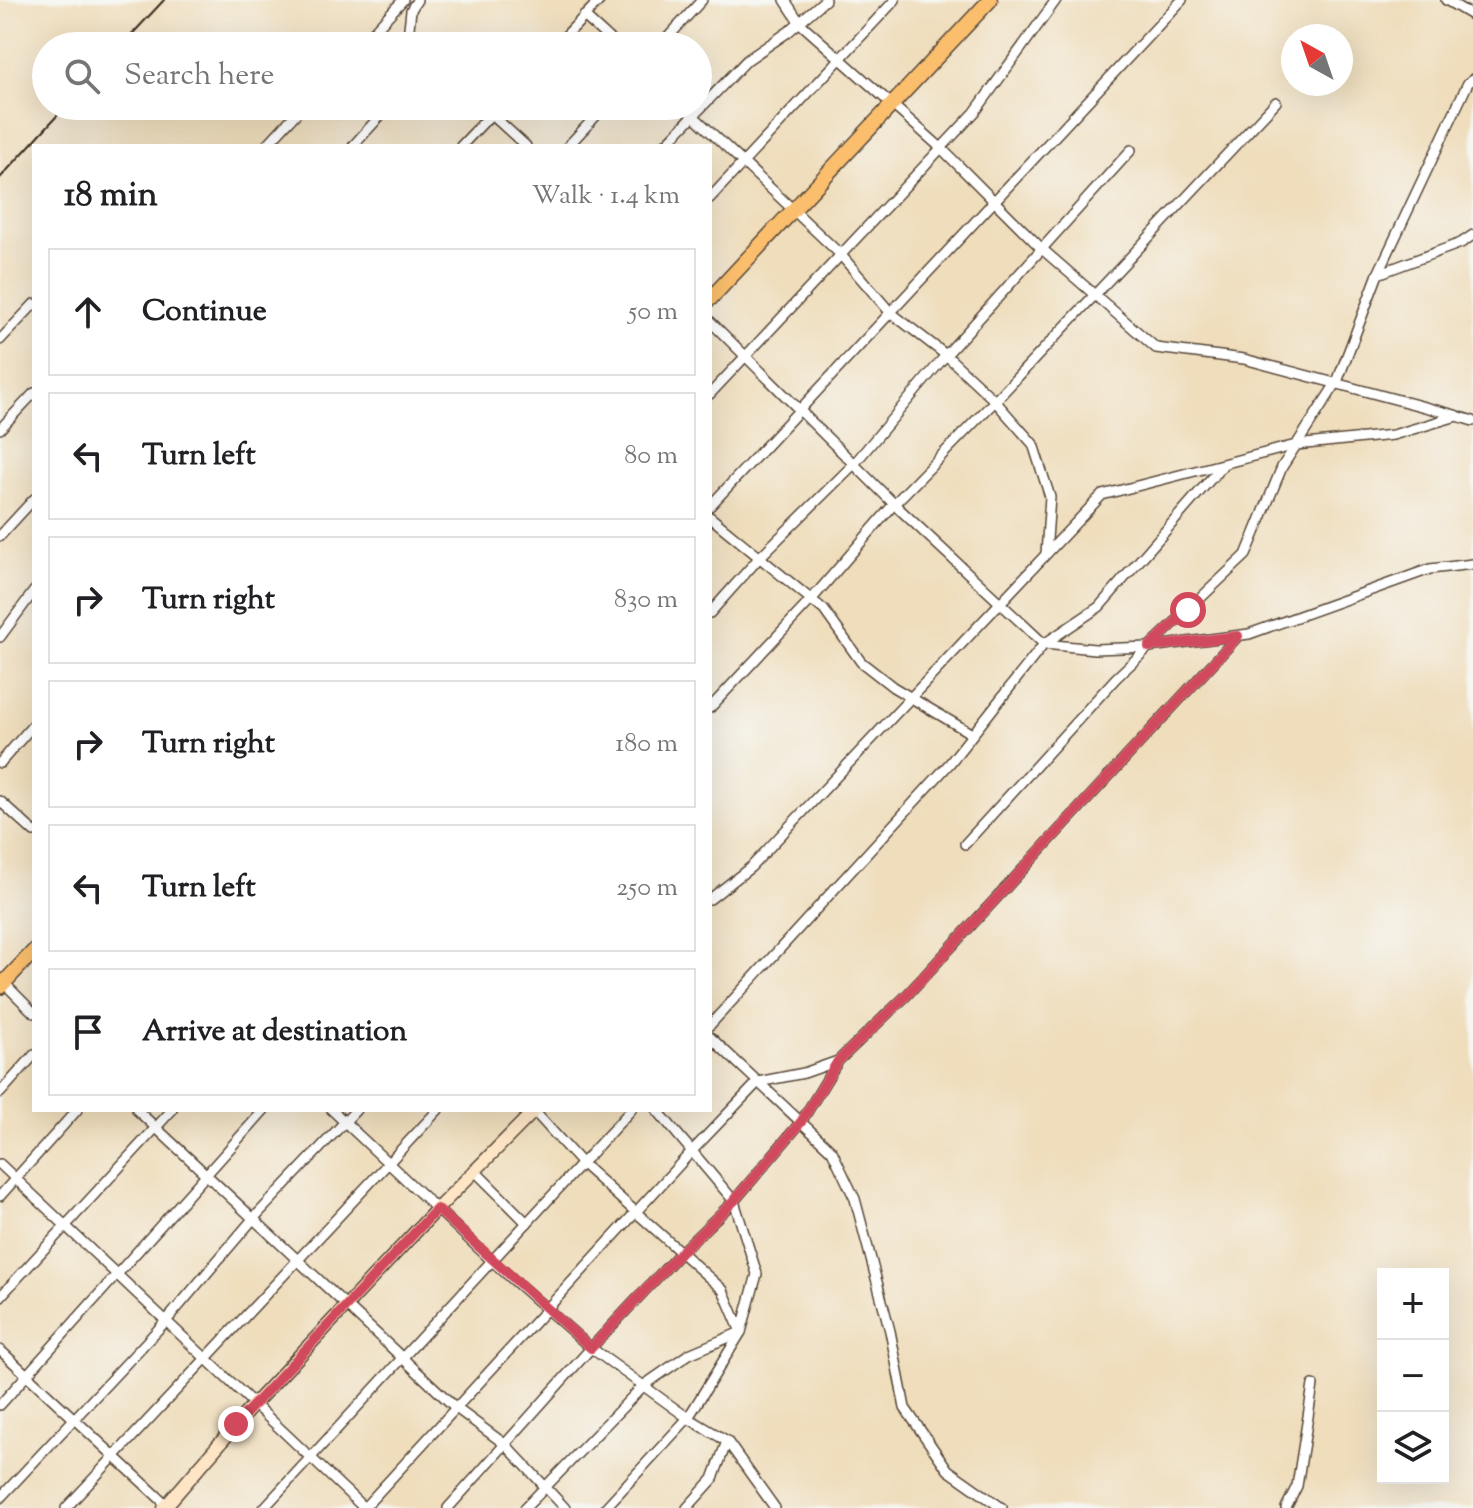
<!DOCTYPE html>
<meta charset="utf-8">
<style>
:root{--surface:#fff;--page:#f2f2f2;--text:#202124;--muted:#757577;--line:#e0e0e0}
body{margin:0;font-family:"Sorts Mill Goudy",serif;background:var(--page);color:var(--text)}
.controls{position:absolute;right:24px;bottom:24px;display:grid;overflow:hidden;border-radius:0px;box-shadow:0 8px 32px #0002}
.controls button{width:72px;height:72px;display:grid;place-items:center;padding:0;border:0;border-bottom:2px solid var(--line);background:var(--surface);color:var(--text);font:40px sans-serif}
.compass{position:absolute;left:1281px;top:24px;width:72px;height:72px;border-radius:50%;background:var(--surface);box-shadow:0 8px 32px #0002;rotate:320deg}
.stop{position:absolute;width:24px;height:24px;margin:-18px;border:6px solid #d1495b;border-radius:50%;background:#fff}
.stop.end{background:#d1495b;border-color:#fff;box-shadow:0 2px 8px #0008}
.list{margin:0;padding:0;list-style:none}
h2{display:flex;justify-content:space-between;align-items:center;height:104px;margin:0;padding:0 32px;font-size:34px}
h2 small{font-size:26px;font-weight:400;color:var(--muted)}
.list li{display:grid;grid-template-columns:52px 1fr auto;gap:24px;align-items:center;box-sizing:border-box;height:128px;margin:0 16px 16px;padding:0 16px;border:2px solid var(--line);border-radius:0px}
.list b{display:block;font-size:30px;white-space:nowrap}
.list em{font-size:26px;font-style:normal;color:var(--muted)}
.icon{flex:none;width:44px;height:44px;fill:none;stroke:currentColor;stroke-width:2;stroke-linecap:round;stroke-linejoin:round}
.map{position:relative;flex:none;width:1473px;height:1508px;overflow:hidden}
.search{position:absolute;background:var(--surface);box-shadow:0 8px 32px #0002;left:32px;top:32px;width:680px;height:88px;display:flex;align-items:center;gap:20px;box-sizing:border-box;padding:0 28px;border-radius:44px;color:var(--muted);font-size:30px}
.panel{position:absolute;background:var(--surface);box-shadow:0 8px 32px #0002;left:32px;top:144px;width:680px;height:968px;border-radius:0px}
.map>svg:first-child{display:block}
.lines{fill:none;stroke-linecap:round;stroke-linejoin:round}
.street-casing{stroke:#564536;stroke-width:12}
.secondary-casing{stroke:#564536;stroke-width:15}
.primary-casing{stroke:#564536;stroke-width:17}
.street{stroke:#fff;stroke-width:9}
.secondary{stroke:#fde5c5;stroke-width:12}
.primary{stroke:#fabe6d;stroke-width:14}
.rail{stroke:#3b2a1e;stroke-width:2}
.route{stroke:#d1495b;stroke-width:10}
</style>
<div class="map">
<svg width="1473" height="1508" viewBox="0 0 1473 1508">
<rect width="100%" height="100%" fill="#f6f6f2"/>
<filter id="ink" filterUnits="userSpaceOnUse"><feTurbulence type="fractalNoise" baseFrequency=".0125" numOctaves="2"/><feDisplacementMap in="SourceGraphic" scale="16" xChannelSelector="R" yChannelSelector="G"/><feConvolveMatrix kernelMatrix="1 2 1 2 8 2 1 2 1" color-interpolation-filters="sRGB"/></filter>
<filter id="wash" filterUnits="userSpaceOnUse"><feTurbulence type="fractalNoise" baseFrequency=".006" numOctaves="4" result="noise"/><feDisplacementMap in="SourceGraphic" scale="32" xChannelSelector="R" yChannelSelector="G"/><feGaussianBlur stdDeviation="1.8" result="paint"/><feColorMatrix in="noise" values="0 0 0 0 0 0 0 0 0 0 0 0 0 0 0 0 0 1.4 0 .05"/><feComposite in="paint" operator="in"/></filter>
<g filter="url(#wash)">
<rect width="100%" height="100%" fill="#efddbb"/>
</g>
<g filter="url(#ink)">
<g class="lines">
<g class="street-casing">
<g id="street">
<polyline points="785,0 800,23 941,148 1042,249 1156,348 1244,359 1455,415"/>
<polyline points="1446,0 1473,16"/>
<polyline points="584,16 617,46"/>
<polyline points="360,46 403,0"/>
<polyline points="407,46 411,10 417,0"/>
<polyline points="556,46 600,0"/>
<polyline points="660,46 702,0"/>
<polyline points="683,106 840,254 890,312 946,355 995,401 1033,444 1050,497 1046,554"/>
<polyline points="491,114 526,146"/>
<polyline points="266,146 303,106"/>
<polyline points="353,146 389,106"/>
<polyline points="461,146 499,106"/>
<polyline points="568,146 605,106"/>
<polyline points="664,146 747,60 788,32 825,0"/>
<polyline points="710,198 895,0"/>
<polyline points="1378,274 1468,83 1473,79"/>
<polyline points="710,321 894,504 1044,644 1095,649 1149,647 1249,634 1430,569 1473,564"/>
<polyline points="0,340 34,304"/>
<polyline points="710,394 975,112 1056,0"/>
<polyline points="0,429 34,393"/>
<polyline points="710,506 1182,0"/>
<polyline points="710,517 824,610 861,662 893,687 972,734"/>
<polyline points="0,536 34,499"/>
<polyline points="710,613 759,558 854,464 946,355 1131,150"/>
<polyline points="0,637 34,591"/>
<polyline points="710,708 811,600 894,504 995,401 1276,102"/>
<polyline points="0,763 34,724"/>
<polyline points="0,801 34,832"/>
<polyline points="965,844 1116,678 1246,555 1282,467 1337,382 1378,274 1461,243 1473,235"/>
<polyline points="710,899 751,867 1102,495 1296,445 1393,435 1457,416 1473,421"/>
<polyline points="3,982 34,1013"/>
<polyline points="710,1025 950,763 1044,644 1099,607 1222,466"/>
<polyline points="710,1037 832,1151 855,1199 890,1331 905,1408 948,1470 1002,1508"/>
<polyline points="0,1093 34,1055"/>
<polyline points="137,1110 456,1408 506,1445 565,1508"/>
<polyline points="332,1110 492,1261 591,1348 688,1418 727,1441 775,1508"/>
<polyline points="534,1111 582,1164 723,1290 741,1332 688,1418 605,1508"/>
<polyline points="0,1164 364,1508"/>
<polyline points="475,1171 527,1223"/>
<polyline points="0,1196 77,1110"/>
<polyline points="0,1297 172,1110"/>
<polyline points="0,1350 170,1508"/>
<polyline points="0,1405 264,1110"/>
<polyline points="0,1498 166,1321 253,1219 356,1110"/>
<polyline points="66,1508 438,1110"/>
<polyline points="264,1508 631,1110"/>
<polyline points="364,1508 692,1151 758,1082 804,1073 838,1061 906,996 1238,636"/>
<polyline points="448,1508 591,1348 681,1252 734,1201 801,1122 838,1061"/>
<polyline points="525,1508 643,1386 689,1354 741,1332 757,1274 734,1201 657,1110"/>
<polyline points="687,1508 713,1479 727,1441"/>
<polyline points="1286,1508 1297,1486 1313,1385"/>
</g>
</g>
<g class="secondary-casing">
<polyline id="secondary" points="164,1508 254,1404 437,1209 535,1110"/>
</g>
<g class="primary-casing">
<g id="primary">
<polyline points="710,299 990,0"/>
<polyline points="0,987 34,951"/>
</g>
</g>
<use href="#street" class="street"/>
<use href="#secondary" class="secondary"/>
<use href="#primary" class="primary"/>
<g class="rail">
<polyline points="121,46 164,0"/>
<polyline points="0,178 66,106"/>
</g>
</g>
</g>
<g class="lines" filter="url(#ink)">
<polyline class="route" points="236,1424 437,1209 591,1348 681,1252 734,1201 801,1122 838,1061 906,996 1238,636 1149,647 1188,610"/>
</g>
</svg>
<div class="controls">
<button>+</button>
<button>−</button>
<button><svg class="icon" aria-label="layers" viewBox="0 0 24 24"><path d="M12 4l9 5-9 5-9-5zM3 14l9 5 9-5"/></svg></button>
</div>
<svg class="compass" viewBox="-18 -18 36 36"><path d="M0-13l5 13h-10z" fill="#e53935"/><path d="M0 13l5-13h-10z" fill="#757577"/></svg>
<div class="stop" style="left:1188px;top:610px"></div>
<div class="stop end" style="left:236px;top:1424px"></div>
<div class="search"><svg class="icon" aria-label="search" viewBox="0 0 24 24"><circle cx="10" cy="10" r="6"/><path d="M15 15l6 6"/></svg>Search here</div>
<section class="panel">
<h2>18 min<small>Walk · 1.4 km</small></h2>
<ul class="list">
<li><svg class="icon" aria-label="ahead" viewBox="0 0 24 24"><path d="M12 20V5M6 11l6-6 6 6"/></svg><div><b>Continue</b></div><em>50 m</em></li>
<li><svg class="icon" aria-label="left" viewBox="0 0 24 24"><path d="M17 20v-9H6M10 6l-5 5 5 5"/></svg><div><b>Turn left</b></div><em>80 m</em></li>
<li><svg class="icon" aria-label="right" viewBox="0 0 24 24"><path d="M7 20v-9h11M14 6l5 5-5 5"/></svg><div><b>Turn right</b></div><em>830 m</em></li>
<li><svg class="icon" aria-label="right" viewBox="0 0 24 24"><path d="M7 20v-9h11M14 6l5 5-5 5"/></svg><div><b>Turn right</b></div><em>180 m</em></li>
<li><svg class="icon" aria-label="left" viewBox="0 0 24 24"><path d="M17 20v-9H6M10 6l-5 5 5 5"/></svg><div><b>Turn left</b></div><em>250 m</em></li>
<li><svg class="icon" aria-label="arrive" viewBox="0 0 24 24"><path d="M6 21V4h12l-3 4 3 4H6"/></svg><div><b>Arrive at destination</b></div></li>
</ul>
</section>
</div>
